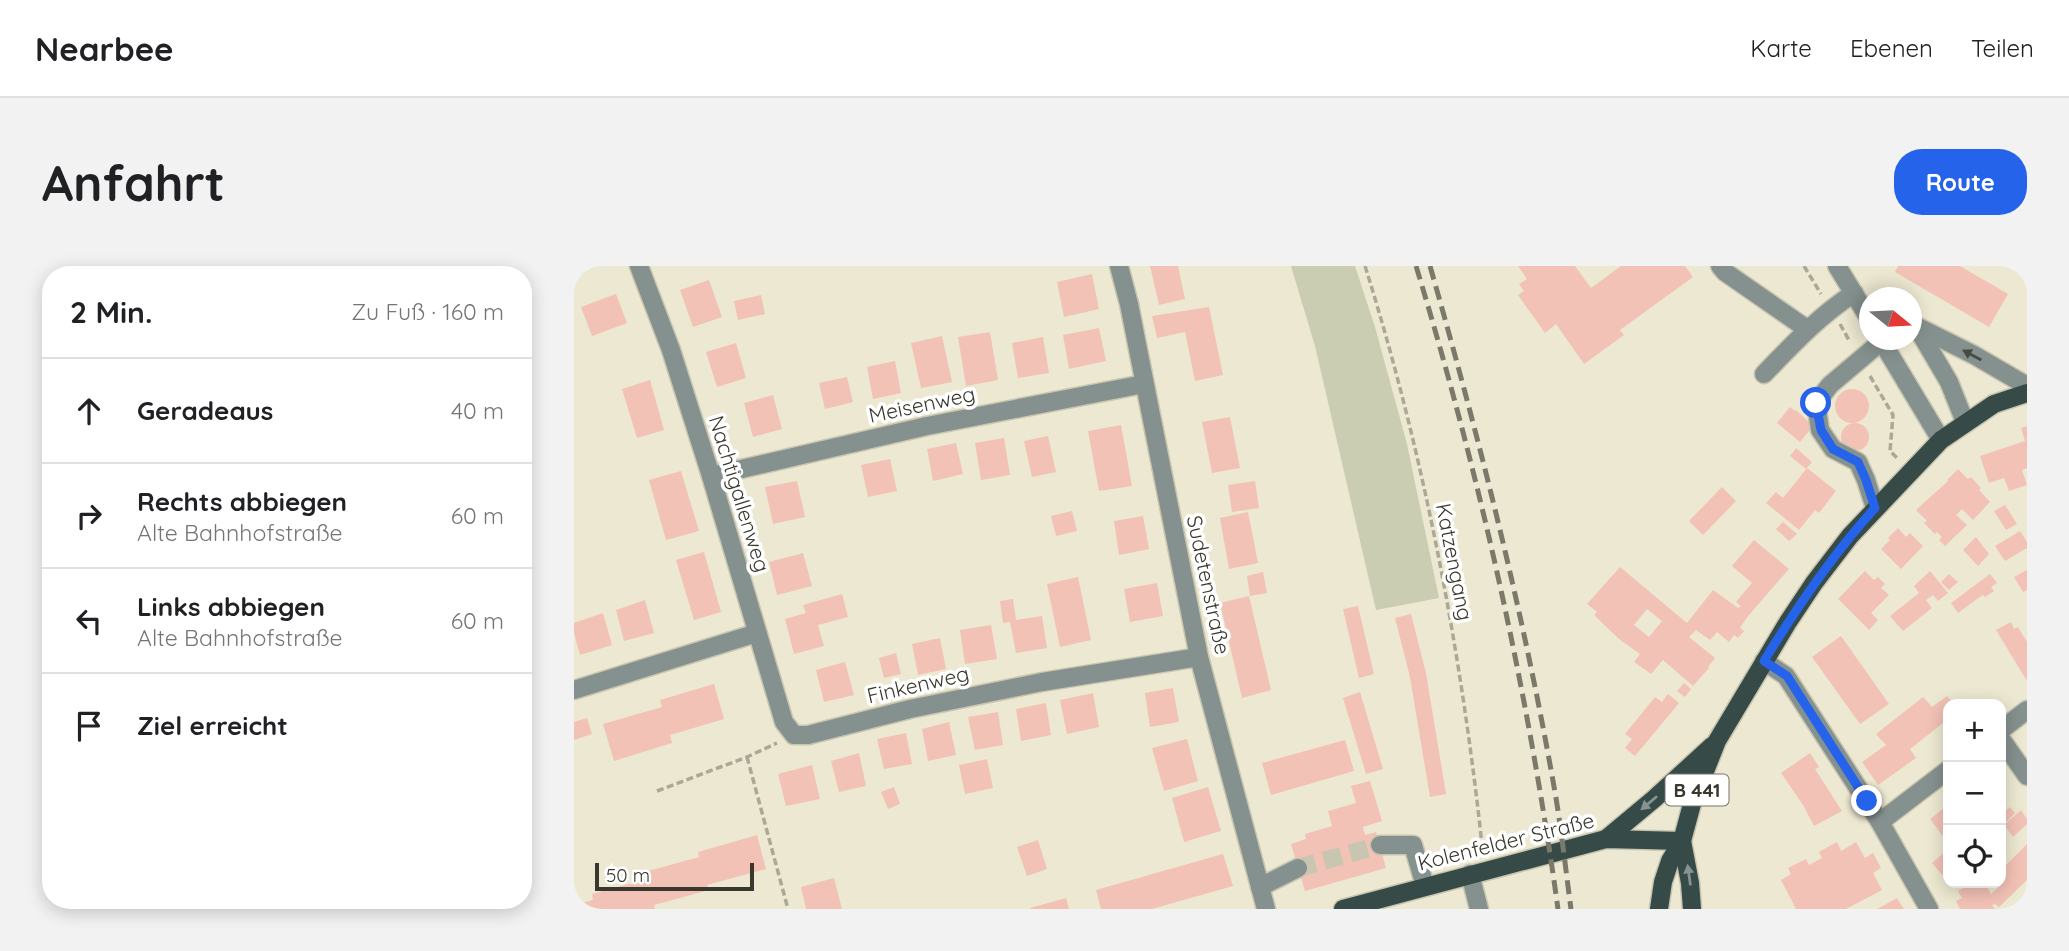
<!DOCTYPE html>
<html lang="de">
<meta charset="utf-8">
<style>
:root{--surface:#fff;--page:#f2f2f2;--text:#202124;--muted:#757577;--line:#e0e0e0;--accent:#2563eb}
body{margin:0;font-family:Quicksand,sans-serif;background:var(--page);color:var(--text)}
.controls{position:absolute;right:21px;bottom:21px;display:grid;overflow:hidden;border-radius:14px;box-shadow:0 4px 18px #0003}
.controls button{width:63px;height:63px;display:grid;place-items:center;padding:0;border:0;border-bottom:2px solid var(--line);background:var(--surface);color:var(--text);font:35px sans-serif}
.compass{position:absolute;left:1285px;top:21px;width:63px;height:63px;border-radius:50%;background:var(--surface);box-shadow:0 4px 18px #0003;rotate:108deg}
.scale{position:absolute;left:21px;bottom:18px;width:159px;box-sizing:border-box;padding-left:7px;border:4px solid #39382e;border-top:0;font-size:19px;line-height:24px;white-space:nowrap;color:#39382e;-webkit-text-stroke:5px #fff;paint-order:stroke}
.stop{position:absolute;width:21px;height:21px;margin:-16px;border:5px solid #2563eb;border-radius:50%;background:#fff}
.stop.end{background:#2563eb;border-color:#fff;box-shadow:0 2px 7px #0008}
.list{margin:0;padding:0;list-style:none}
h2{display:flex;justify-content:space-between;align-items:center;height:91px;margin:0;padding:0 28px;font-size:30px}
h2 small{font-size:23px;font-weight:400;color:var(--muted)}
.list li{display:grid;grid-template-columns:46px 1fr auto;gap:21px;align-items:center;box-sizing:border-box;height:105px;padding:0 28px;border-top:2px solid var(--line)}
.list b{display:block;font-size:26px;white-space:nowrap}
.list p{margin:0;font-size:23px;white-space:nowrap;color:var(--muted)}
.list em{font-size:23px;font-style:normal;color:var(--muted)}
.icon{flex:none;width:38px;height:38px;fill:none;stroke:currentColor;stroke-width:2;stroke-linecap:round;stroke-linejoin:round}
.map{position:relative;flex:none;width:1453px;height:643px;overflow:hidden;border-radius:28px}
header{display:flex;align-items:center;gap:42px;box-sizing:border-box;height:98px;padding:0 35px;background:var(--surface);border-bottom:2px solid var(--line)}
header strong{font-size:33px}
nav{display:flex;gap:38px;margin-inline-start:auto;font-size:24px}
.intro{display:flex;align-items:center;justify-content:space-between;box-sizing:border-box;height:168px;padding:0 42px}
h1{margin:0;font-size:49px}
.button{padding:18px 32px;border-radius:28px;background:var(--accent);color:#fff;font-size:24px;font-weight:700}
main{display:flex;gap:42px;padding:0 42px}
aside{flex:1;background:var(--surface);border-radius:28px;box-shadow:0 4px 18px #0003}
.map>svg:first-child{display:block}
.green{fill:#cbcdb2}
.building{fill:#f3c2b6;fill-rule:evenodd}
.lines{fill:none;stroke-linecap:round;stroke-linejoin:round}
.minor-tunnel{stroke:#c8c5b0;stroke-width:18;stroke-dasharray:18 9;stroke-linecap:butt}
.minor-casing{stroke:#c8c5b0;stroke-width:21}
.major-casing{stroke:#c8c5b0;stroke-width:21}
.path{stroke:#aba896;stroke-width:3.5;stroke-dasharray:7 3.5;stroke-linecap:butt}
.minor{stroke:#85918f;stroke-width:18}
.major{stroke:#364b48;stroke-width:18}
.rail{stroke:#7b796a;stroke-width:5;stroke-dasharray:14 7;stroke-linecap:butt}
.oneway{fill:#484a41}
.oneway2{fill:#869391}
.route{stroke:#2563eb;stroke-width:9}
.labels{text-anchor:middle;stroke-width:7;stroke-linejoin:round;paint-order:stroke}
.shield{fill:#fff;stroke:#74746d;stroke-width:2}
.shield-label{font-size:19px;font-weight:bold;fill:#39382e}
.street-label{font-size:21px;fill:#39382e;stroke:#fff}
</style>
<header>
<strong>Nearbee</strong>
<nav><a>Karte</a><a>Ebenen</a><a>Teilen</a></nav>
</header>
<div class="intro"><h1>Anfahrt</h1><a class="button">Route</a></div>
<main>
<aside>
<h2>2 Min.<small>Zu Fuß · 160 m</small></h2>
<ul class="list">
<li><svg class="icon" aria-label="ahead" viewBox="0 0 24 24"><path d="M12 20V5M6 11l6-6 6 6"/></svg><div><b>Geradeaus</b></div><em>40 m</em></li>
<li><svg class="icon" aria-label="right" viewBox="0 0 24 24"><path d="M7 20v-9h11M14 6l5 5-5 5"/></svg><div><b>Rechts abbiegen</b><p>Alte Bahnhofstraße</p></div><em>60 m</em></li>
<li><svg class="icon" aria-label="left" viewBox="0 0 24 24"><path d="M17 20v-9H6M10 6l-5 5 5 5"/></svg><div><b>Links abbiegen</b><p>Alte Bahnhofstraße</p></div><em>60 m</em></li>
<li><svg class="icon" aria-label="arrive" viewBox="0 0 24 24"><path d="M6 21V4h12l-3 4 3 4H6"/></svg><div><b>Ziel erreicht</b></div></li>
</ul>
</aside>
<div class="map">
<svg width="1453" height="643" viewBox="0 0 1453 643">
<rect width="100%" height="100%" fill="#ece8d1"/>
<polygon class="green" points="717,0 781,0 801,61 833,178 865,332 802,344 741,80"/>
<g class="building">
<polygon points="576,0 604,0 611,33 585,39"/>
<polygon points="944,0 1001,0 1017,22 1047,0 1111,0 1119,11 1046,64 1050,69 1010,98 982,58 971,67 944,29 950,25 945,18 953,13"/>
<polygon points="1324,0 1386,0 1434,28 1415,61 1321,6"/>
<polygon points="518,8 525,43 490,51 483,16"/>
<polygon points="135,14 148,51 119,61 106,24"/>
<polygon points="42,28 53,57 18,70 7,41"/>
<polygon points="187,29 191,48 164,54 160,35"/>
<polygon points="635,41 649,109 621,115 611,66 583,72 578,50"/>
<polygon points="525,62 532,95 495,103 489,69"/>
<polygon points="416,66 424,114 392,120 384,71"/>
<polygon points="368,70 378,116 347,122 337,77"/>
<polygon points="469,71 475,107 444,112 438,77"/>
<polygon points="162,77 172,112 143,121 132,86"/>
<polygon points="321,95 327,127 299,133 293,101"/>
<polygon points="273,111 279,136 251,143 245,117"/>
<polygon points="76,114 90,164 63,172 48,123"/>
<circle cx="1278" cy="140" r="17"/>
<polygon points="199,129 208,163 179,171 170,137"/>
<polygon points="1216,141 1221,145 1222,144 1239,160 1226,176 1203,157"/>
<polygon points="656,151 666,202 638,207 628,156"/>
<circle cx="1281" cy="171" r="14"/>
<polygon points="547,159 558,220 525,225 514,165"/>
<polygon points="1453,160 1453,202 1448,204 1453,219 1435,225 1430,212 1415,217 1406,190 1451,175 1447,162"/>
<polygon points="474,170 482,206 458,211 450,175"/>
<polygon points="430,172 436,209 407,214 401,177"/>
<polygon points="382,177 389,208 359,215 353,183"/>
<polygon points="1222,182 1238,196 1232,203 1216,190"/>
<polygon points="316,193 323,225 294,231 287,199"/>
<polygon points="1233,202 1262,225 1245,247 1241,244 1225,264 1192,237 1202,226 1209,232"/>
<polygon points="1384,203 1394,213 1397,211 1407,222 1405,224 1416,236 1399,254 1388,243 1382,249 1393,259 1371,280 1365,274 1368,271 1363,266 1361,268 1350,257 1353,255 1342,244 1374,215 1373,214"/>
<polygon points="107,205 125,265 92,274 75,214"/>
<polygon points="223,215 231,251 199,258 191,221"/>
<polygon points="681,215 685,242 658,246 654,219"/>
<polygon points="1148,221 1162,235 1129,269 1115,255"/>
<polygon points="1431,239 1443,258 1432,264 1420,245"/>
<polygon points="498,245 503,265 482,270 477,250"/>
<polygon points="674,246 684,297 655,303 646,252"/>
<polygon points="569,250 575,283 545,289 540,255"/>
<polygon points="1209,256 1223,268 1215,275 1202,263"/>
<polygon points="1324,262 1332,271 1336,267 1349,280 1327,303 1307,283 1316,274 1314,272"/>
<polygon points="1446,265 1453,276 1453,282 1431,295 1421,280"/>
<polygon points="1402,271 1415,288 1404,300 1389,284"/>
<path d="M1180,274l35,29 -41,47 -8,12 4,3 -6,7 -4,-3 -5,7 -12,-10 -7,8 -14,-10 -7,7 26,21 -7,9 1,1 -16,18 -30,-26 -12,14 -17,-12 6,-8 -21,-15 -25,-24 3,-3 -10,-8 33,-37 67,56 26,-33 25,18 3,-2 -5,-4 16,-19 -20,-17zM1073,343l15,12 -13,16 -15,-12z"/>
<polygon points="130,286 147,346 120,354 102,294"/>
<polygon points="229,287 238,320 203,329 195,296"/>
<polygon points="1453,304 1453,324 1449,326 1440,311"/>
<polygon points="1291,305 1300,314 1304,311 1311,318 1307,322 1315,329 1297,347 1304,354 1295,364 1264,333"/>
<polygon points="1356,305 1374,327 1364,335 1359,329 1352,334 1358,342 1329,365 1316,350 1345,327 1340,320"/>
<polygon points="689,306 693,327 676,330 673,310"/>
<polygon points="1375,308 1384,316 1375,324 1367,316"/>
<polygon points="1416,308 1423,317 1417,321 1420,325 1411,331 1409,329 1403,333 1384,347 1377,337"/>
<polygon points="504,311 517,374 486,381 473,318"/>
<polygon points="583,317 589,350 556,356 550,323"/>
<polygon points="268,328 274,351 244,359 250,380 220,388 211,353 232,347 229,339"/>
<polygon points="675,330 697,424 668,432 646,337"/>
<polygon points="439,333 442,354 468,350 473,382 442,387 436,356 429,357 426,335"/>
<polygon points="71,334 80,367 50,375 42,344"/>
<polygon points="784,340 800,408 785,412 769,343"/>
<polygon points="29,347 38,379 6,389 0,367 0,357"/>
<polygon points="837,348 852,407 872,528 856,531 836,411 821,352"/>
<polygon points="1437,356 1440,363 1444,361 1453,376 1453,415 1422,364"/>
<polygon points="417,359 423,393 391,398 386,364"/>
<polygon points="1267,370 1315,438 1286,458 1238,391"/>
<polygon points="366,372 372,403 344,409 338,378"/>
<polygon points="322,387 327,408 310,412 305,392"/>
<polygon points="271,396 280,429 250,436 242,404"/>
<polygon points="1110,417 1117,423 1111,431 1103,425"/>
<polygon points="140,418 150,453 96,469 98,477 40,495 29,458 88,441 86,434"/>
<polygon points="599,422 605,456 576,461 571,427"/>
<polygon points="786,426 809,503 792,508 769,432"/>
<polygon points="519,427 525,461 493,468 486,434"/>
<polygon points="1094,428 1105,437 1061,490 1051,482 1058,473 1051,468 1081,431 1088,436"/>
<polygon points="1373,430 1380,438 1374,438 1374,453 1336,483 1342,492 1304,519 1288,496 1312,479 1302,468 1349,431 1358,441"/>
<polygon points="472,437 477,469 447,475 442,443"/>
<polygon points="424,446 429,479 401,484 394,451"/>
<polygon points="13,452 18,468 0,474 0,456"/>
<polygon points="375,456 382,489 354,495 348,463"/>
<polygon points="332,467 338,498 310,503 303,473"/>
<polygon points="613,473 624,515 590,525 578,482"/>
<polygon points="771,474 780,505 697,529 688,497"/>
<polygon points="285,487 292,520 265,526 257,495"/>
<polygon points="1236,487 1245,501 1241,503 1268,545 1240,560 1229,539 1207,507"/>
<polygon points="413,493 419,522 391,528 385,499"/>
<polygon points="238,499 246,533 212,540 204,508"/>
<polygon points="796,515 808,555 789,561 791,569 802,566 812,602 731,625 717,578 732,573 731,568 758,560 754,545 782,537 777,520"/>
<polygon points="320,521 326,538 314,543 307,526"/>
<polygon points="634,521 647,565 610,576 598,532"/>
<polygon points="1374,539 1374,577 1356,553"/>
<polygon points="1436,541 1441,547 1432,556 1427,549"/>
<polygon points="1447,544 1453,553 1453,558 1439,571 1430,559"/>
<polygon points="183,569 192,603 133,619 135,624 80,639 81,643 0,643 0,639 19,634 18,628 73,613 71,606 125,591 124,586"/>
<polygon points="464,574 473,603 453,610 443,581"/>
<polygon points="1263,576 1267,585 1282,576 1291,592 1299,587 1307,602 1299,607 1308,624 1272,643 1222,643 1207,614 1217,608 1214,602 1232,593 1235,599 1248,592 1245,586"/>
<polygon points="1453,578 1453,614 1425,641 1421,638 1418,639 1421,643 1386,643 1382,635 1388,632 1384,625 1399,617 1411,617 1417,628 1427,619 1425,617 1427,617 1427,604"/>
<polygon points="1372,585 1374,587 1374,608 1371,612 1358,597"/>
<polygon points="649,588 659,620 578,643 527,643 522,624"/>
<polygon points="260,612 268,643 232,643 227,621"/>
<polygon points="492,632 495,643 456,643 456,642"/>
<polygon points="1323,632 1330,643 1303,643"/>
</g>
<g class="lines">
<polyline class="minor-tunnel" points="724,602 806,579"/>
<g class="minor-casing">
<g id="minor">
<polyline points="65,0 97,84 137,210 210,456 220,469 234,469 336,443 468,416 625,391"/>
<polyline points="545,0 555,38 625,391 692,643"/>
<polyline points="1146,0 1151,6 1233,63"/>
<polyline points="1263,0 1296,54"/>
<polyline points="0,1 1,0"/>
<polyline points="1342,60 1400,89 1453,120"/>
<polyline points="1342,60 1375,116 1391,156"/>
<polyline points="1307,74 1367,174"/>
<path d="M1190,108c29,-30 55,-58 90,-81"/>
<polyline points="137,210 353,160 570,118"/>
<polyline points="1301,242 1292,214 1284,196 1259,183 1246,164 1242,137 1256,119 1308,75"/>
<polyline points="1190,395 1212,410 1306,556 1355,643"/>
<polyline points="0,424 183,367"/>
<polyline points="1427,464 1453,444"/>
<polyline points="1427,473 1453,510"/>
<polyline points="1306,556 1374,504"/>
<polyline points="806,579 839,579 851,620"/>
<polyline points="896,608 905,643"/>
<polyline points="686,621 724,602"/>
</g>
</g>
<g class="major-casing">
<g id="major">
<polyline points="1032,573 1080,533 1138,480"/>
<polyline points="1108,575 1116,617 1118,643"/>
<polyline points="769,643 1032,573 1108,575"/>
<polyline points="1085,643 1089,616 1096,595 1108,575 1118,538 1143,475 1214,356 1240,317 1276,270 1367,174 1420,138 1453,127"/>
</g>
</g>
<g class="path">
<path d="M791,0c60,191 97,390 118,588"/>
<polyline points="1230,0 1247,28"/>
<polyline points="1266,58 1276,76"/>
<polyline points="1296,110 1319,149 1316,185 1325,194"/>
<polyline points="173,491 214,643"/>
<polyline points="83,525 173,491 203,477"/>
</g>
<use href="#minor" class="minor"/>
<use href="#major" class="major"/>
<g class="rail">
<path d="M842,0c64,210 112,425 142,643"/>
<path d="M856,0c50,175 95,353 126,532 6,37 10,74 15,111"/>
</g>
</g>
<defs><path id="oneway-solid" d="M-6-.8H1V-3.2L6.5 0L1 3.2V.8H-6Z" transform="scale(1.75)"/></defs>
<use class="oneway" href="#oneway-solid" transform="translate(1398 89) rotate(-152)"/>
<g class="oneway2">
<use href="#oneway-solid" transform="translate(1075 537) rotate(140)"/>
<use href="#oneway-solid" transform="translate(1115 609) rotate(-98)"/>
</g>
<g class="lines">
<path class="route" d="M1242,137l5,27 12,19 25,13 8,18 9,28c-43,47 -78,99 -111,153l23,15 80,125"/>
</g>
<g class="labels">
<rect class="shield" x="1091.5" y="508.5" width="63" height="31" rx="5"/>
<g class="shield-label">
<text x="1123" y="531">B 441</text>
</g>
<g class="street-label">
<text transform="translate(348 139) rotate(-12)" y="7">Meisenweg</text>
<text transform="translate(165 228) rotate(73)" y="7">Nachtigallenweg</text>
<text transform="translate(880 296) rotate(79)" y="7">Katzengang</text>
<text transform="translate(634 319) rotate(78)" y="7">Sudetenstraße</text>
<text transform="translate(344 419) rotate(-13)" y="7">Finkenweg</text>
<text transform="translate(932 576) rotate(-14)" y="7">Kolenfelder Straße</text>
</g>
</g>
</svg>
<div class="controls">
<button>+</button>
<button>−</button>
<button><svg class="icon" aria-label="locate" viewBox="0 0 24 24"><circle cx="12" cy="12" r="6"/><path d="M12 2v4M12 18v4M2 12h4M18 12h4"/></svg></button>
</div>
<svg class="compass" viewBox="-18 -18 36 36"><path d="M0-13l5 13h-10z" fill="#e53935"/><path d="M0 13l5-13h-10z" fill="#757577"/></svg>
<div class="scale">50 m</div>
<div class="stop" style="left:1242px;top:137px"></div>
<div class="stop end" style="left:1293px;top:535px"></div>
</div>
</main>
